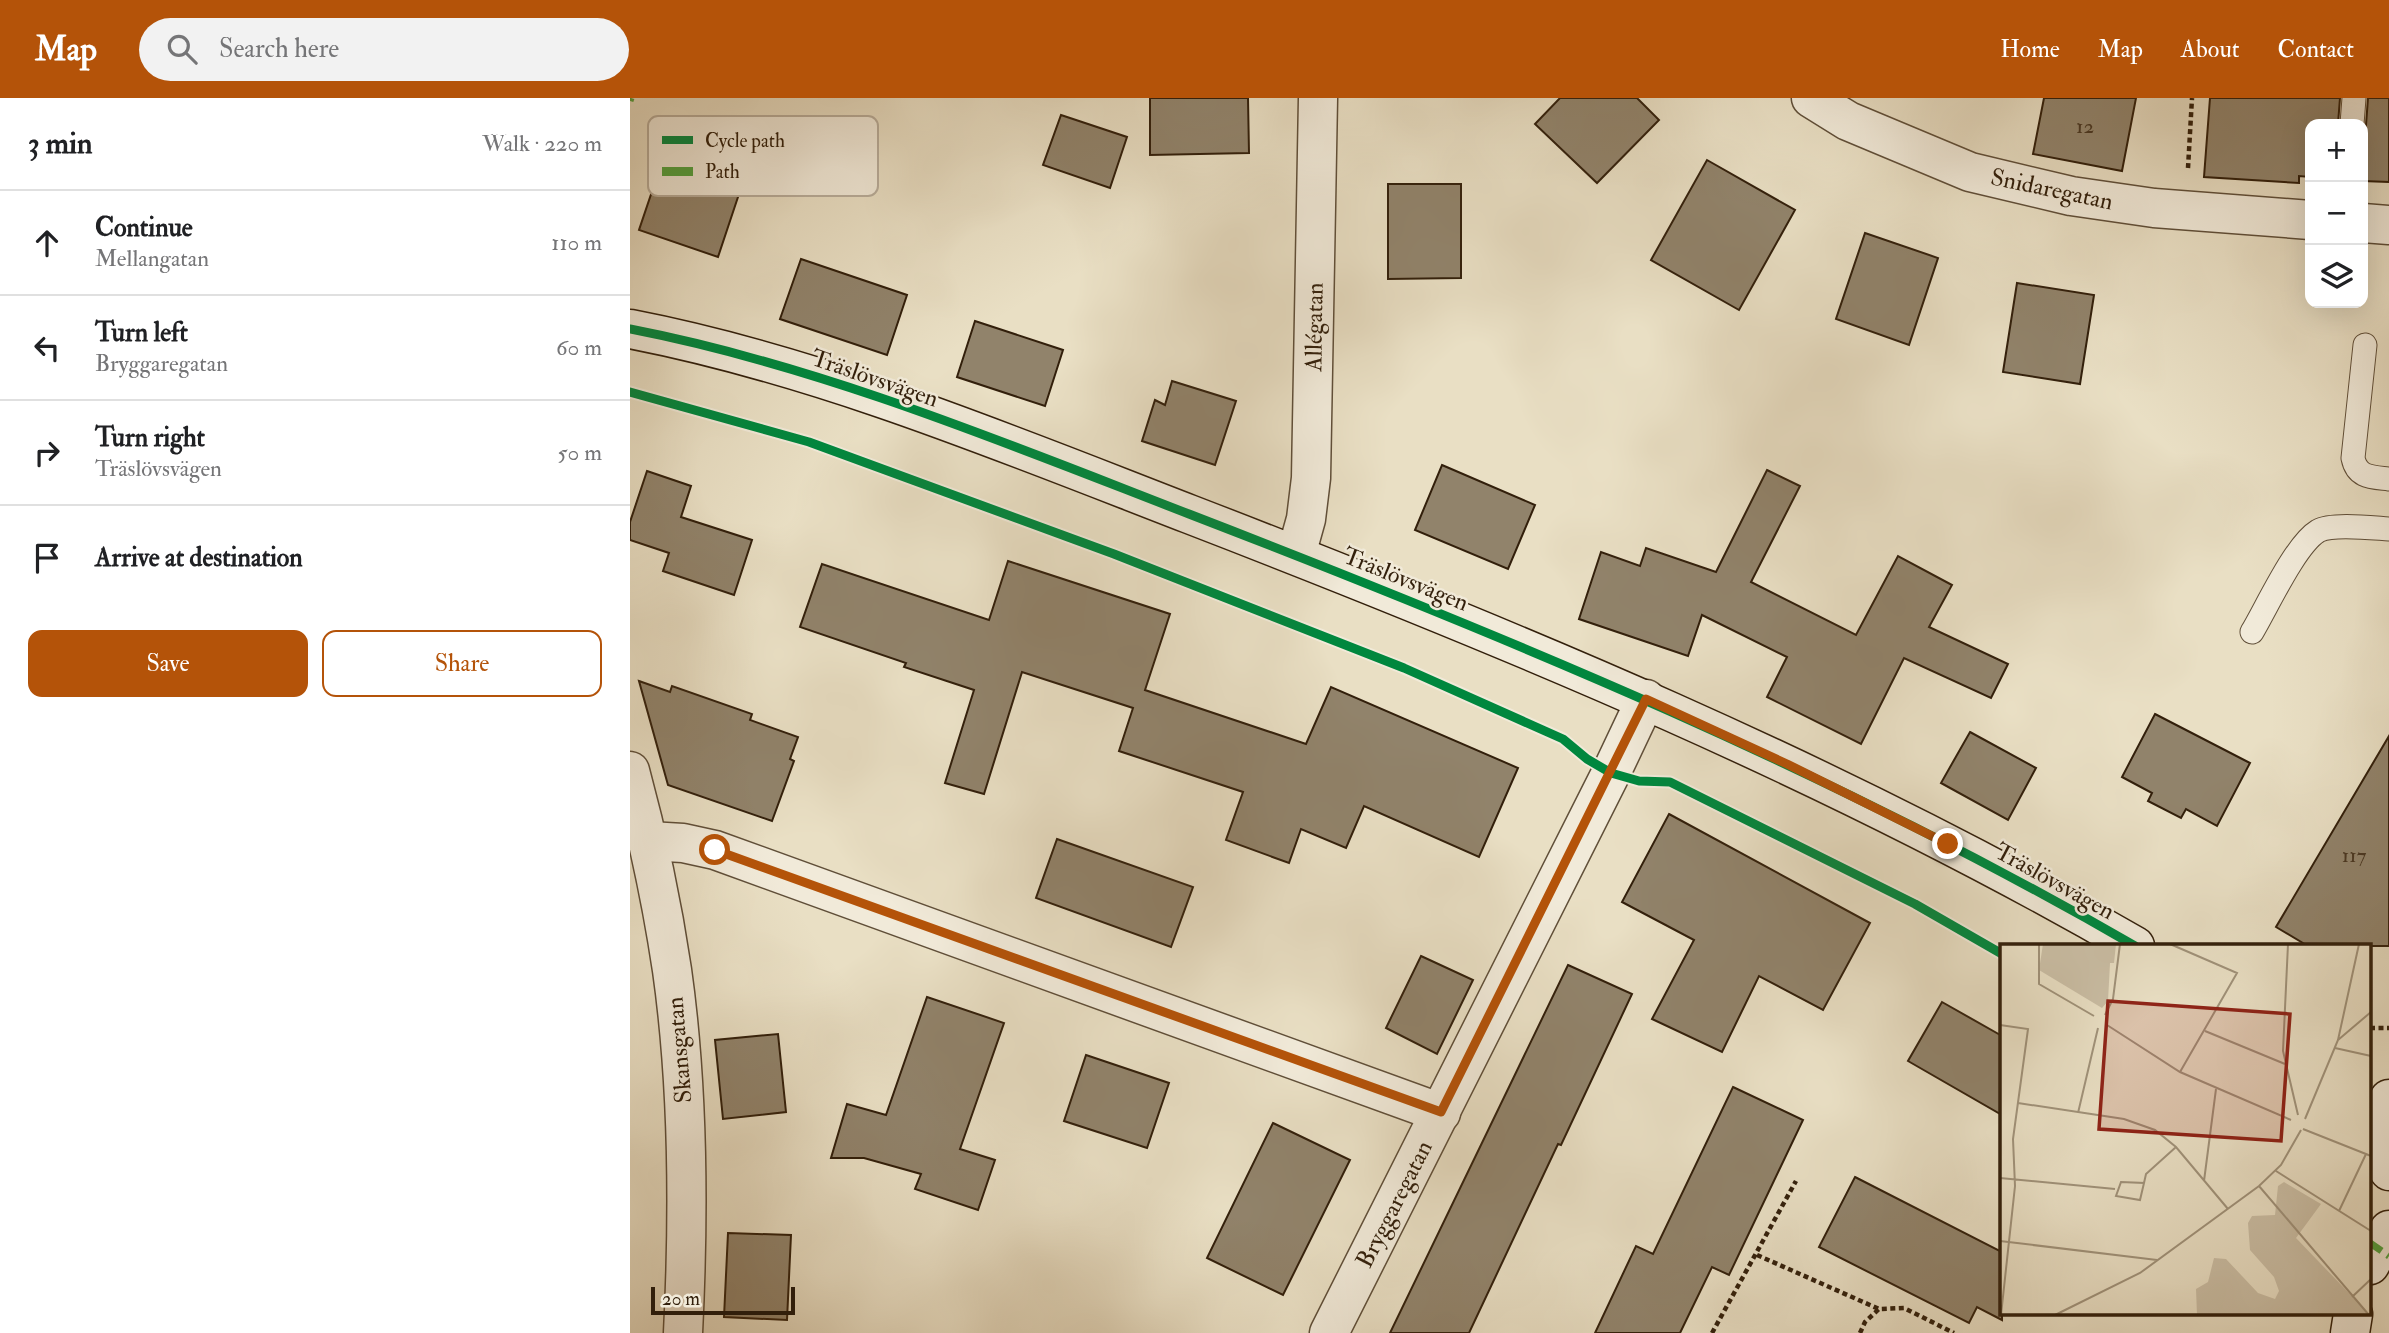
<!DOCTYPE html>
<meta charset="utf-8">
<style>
:root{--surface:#fff;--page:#f2f2f2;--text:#202124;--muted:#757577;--line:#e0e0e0;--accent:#b45309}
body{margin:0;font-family:"IM FELL Double Pica",serif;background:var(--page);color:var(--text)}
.controls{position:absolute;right:21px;top:21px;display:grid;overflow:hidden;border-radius:14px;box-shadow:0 7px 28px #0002}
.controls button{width:63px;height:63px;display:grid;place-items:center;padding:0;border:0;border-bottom:2px solid var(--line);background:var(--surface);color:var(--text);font:35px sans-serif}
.scale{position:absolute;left:21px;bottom:18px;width:144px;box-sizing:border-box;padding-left:7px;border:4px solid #321f0b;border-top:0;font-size:19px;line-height:24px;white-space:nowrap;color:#321f0b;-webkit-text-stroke:5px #f1ead9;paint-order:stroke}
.stop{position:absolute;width:21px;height:21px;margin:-16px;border:5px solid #b45309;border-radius:50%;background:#fff}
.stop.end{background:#b45309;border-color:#fff;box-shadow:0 2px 7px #0008}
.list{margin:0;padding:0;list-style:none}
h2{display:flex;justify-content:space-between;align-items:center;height:91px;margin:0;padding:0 28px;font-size:30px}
h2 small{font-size:23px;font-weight:400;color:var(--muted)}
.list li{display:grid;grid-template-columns:46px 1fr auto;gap:21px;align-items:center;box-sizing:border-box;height:105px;padding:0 28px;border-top:2px solid var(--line)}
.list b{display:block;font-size:26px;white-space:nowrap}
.list p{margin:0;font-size:23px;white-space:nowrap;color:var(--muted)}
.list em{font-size:23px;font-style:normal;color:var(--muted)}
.actions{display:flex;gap:14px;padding:21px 28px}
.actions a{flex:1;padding:16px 0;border:2px solid var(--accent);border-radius:14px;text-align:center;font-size:24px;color:var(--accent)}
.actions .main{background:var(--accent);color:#fff}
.icon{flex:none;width:38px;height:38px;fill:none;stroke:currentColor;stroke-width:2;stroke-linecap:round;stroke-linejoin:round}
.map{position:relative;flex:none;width:1759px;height:1235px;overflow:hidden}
header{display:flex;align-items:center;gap:42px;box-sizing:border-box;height:98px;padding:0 35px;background:var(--accent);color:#fff}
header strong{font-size:33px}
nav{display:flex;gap:38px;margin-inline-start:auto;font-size:24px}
.search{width:490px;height:63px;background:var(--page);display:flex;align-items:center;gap:18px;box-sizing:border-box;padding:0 24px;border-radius:38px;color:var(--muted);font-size:26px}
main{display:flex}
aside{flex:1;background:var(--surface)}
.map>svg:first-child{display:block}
.building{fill:#91836b;stroke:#321f0b;stroke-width:2}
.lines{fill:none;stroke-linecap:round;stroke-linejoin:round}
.lane-casing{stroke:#604f39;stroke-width:25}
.street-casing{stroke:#604f39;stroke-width:41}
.secondary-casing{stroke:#321f0b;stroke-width:41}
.path{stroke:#321f0b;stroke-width:4.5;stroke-dasharray:5 3.5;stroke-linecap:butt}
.lane{stroke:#f1ead9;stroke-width:23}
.street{stroke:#f1ead9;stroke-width:38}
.secondary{stroke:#f1ead9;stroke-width:38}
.quiet{stroke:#52a23e;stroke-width:7;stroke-dasharray:14 7;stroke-linecap:butt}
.cycleway-casing{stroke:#f1ead9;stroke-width:13}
.cycleway{stroke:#00873e;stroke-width:9}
.route{stroke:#b45309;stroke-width:9}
.labels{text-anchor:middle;stroke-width:5;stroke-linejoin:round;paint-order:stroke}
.number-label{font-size:21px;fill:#4a3823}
.street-label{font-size:24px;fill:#321f0b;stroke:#f1ead9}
.inset-road{fill:none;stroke:#a0927a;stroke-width:2}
.view{fill:#8f2418;fill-opacity:0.15;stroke:#8f2418;stroke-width:3.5}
.inset-edge{fill:none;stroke:#321f0b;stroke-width:3.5}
.key{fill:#f1ead9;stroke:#b8ad9b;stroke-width:2}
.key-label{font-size:19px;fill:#321f0b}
</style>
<header>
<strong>Map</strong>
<div class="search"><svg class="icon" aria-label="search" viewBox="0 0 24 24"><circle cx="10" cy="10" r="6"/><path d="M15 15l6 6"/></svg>Search here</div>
<nav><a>Home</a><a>Map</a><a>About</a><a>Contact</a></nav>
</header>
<main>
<aside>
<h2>3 min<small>Walk · 220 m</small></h2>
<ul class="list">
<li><svg class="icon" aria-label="ahead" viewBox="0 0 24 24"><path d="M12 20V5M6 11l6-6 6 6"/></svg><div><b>Continue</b><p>Mellangatan</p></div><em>110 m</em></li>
<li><svg class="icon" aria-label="left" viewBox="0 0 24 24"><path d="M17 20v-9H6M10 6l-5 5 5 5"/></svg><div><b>Turn left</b><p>Bryggaregatan</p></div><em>60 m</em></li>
<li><svg class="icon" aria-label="right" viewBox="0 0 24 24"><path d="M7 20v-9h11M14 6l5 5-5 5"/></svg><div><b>Turn right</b><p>Träslövsvägen</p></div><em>50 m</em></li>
<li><svg class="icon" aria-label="arrive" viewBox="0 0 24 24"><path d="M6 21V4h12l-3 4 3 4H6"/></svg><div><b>Arrive at destination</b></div></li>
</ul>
<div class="actions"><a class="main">Save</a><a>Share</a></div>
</aside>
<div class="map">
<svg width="1759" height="1235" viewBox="0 0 1759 1235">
<rect width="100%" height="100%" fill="#e9dfc4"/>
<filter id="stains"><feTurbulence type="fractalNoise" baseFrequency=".00286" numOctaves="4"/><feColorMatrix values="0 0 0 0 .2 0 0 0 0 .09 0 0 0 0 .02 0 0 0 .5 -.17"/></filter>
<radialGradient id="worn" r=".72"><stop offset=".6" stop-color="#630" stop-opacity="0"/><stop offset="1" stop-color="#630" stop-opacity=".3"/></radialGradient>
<g class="building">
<polygon points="520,0 618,0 619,55 520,57"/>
<polygon points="930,0 1007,0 1029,22 967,85 905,26"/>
<polygon points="1414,0 1506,0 1492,73 1403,56"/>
<polygon points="1580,0 1710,0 1708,26 1680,26 1680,79 1669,78 1669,85 1574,79"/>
<polygon points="1738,0 1759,0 1759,84 1733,83 1733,35 1736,27"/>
<polygon points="431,17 497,39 480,90 413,67"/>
<polygon points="37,49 116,75 88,159 9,132"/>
<polygon points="1077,62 1165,112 1109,212 1021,162"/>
<polygon points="758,86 831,86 831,180 758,181"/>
<polygon points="1235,135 1308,160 1279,247 1206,221"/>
<polygon points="171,161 277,197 257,257 150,221"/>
<polygon points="1387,185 1464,197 1450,286 1373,274"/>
<polygon points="345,223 433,252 415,308 327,279"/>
<polygon points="542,283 606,303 585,367 512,343 525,302 535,307"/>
<polygon points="812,367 905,407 878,471 785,432"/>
<polygon points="1137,372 1170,388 1121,484 1226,537 1268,458 1322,487 1299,529 1378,566 1361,600 1274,560 1231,646 1137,599 1157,559 1072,517 1058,558 949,521 971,454 1010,468 1016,450 1086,474"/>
<polygon points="17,373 61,388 51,419 122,442 104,497 33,473 39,455 0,442 0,424"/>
<polygon points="378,463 540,516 515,592 676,646 701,589 888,670 849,759 734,708 716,750 671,731 659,765 596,742 613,694 489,653 503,610 392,574 354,696 315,685 344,592 274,569 276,565 170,529 192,466 359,522"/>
<polygon points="9,583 40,594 42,588 122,616 120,622 168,639 160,661 164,663 142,723 38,687"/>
<polygon points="1525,616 1620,665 1587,728 1556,711 1551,720 1518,703 1522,695 1492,679"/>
<polygon points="1340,634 1406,670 1378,722 1311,685"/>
<polygon points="1759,638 1759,848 1678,848 1646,829"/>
<polygon points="1039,716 1240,825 1193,912 1129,878 1092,954 1022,921 1064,842 992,804"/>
<polygon points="427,741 563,789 541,849 406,800"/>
<polygon points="791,858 843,882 807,956 756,930"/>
<polygon points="938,867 1002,896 931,1047 928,1046 839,1235 760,1235"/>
<polygon points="297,899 374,925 330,1051 365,1062 348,1112 285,1091 291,1076 234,1060 201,1060 217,1006 256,1017"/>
<polygon points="1312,904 1372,938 1372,1017 1278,963"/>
<polygon points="148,936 156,1014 93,1021 85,942"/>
<polygon points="456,957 539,985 517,1050 434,1023"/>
<polygon points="1103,989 1173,1022 1099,1177 1082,1169 1050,1235 965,1235 1006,1148 1023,1156"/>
<polygon points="643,1025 720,1062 653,1197 577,1160"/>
<polygon points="1225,1079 1372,1154 1372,1222 1347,1209 1339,1225 1189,1149"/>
<polygon points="98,1135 161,1137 157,1222 94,1219"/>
</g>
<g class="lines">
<g class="lane-casing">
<g id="lane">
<polyline points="1722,26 1724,0"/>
<path d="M1735,247l-12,113c4,20 19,19 36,21"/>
<path d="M1622,534c15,-25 43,-87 66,-101 14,-8 55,-3 71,-2"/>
</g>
</g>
<g class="street-casing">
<g id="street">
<polyline points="1181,0 1218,23 1340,74 1441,98 1524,110 1680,122"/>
<polyline points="1733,125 1759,127"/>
<polyline points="666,457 676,421 681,380 688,0"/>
<path d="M0,673c18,66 32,132 42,199 17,120 17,243 11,363"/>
<polyline points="19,743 53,745 85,752 811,1015"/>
<polyline points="699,1235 981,675 1016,601"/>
</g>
</g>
<g class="secondary-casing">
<g id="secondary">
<path d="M0,231c191,37 378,115 559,185 324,125 645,258 946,432"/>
<path d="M1759,1001c-13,21 -14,51 0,72"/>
<polyline points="1740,1167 1759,1132"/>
<polyline points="1720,1235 1723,1216"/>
</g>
</g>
<g class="path">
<polyline points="1558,70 1562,0"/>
<polyline points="1740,930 1759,930"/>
<polyline points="1127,1157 1249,1211"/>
<polyline points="1082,1235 1166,1083"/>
<polyline points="1230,1235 1235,1224 1249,1211 1274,1210 1324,1235"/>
</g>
<use href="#lane" class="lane"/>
<use href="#street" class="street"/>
<use href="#secondary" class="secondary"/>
<g class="quiet">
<polyline points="0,3 1,0"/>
<polyline points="1740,1145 1759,1158"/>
</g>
<g class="cycleway-casing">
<g id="cycleway">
<path d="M0,231c191,37 378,115 559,185 324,125 645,258 946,432"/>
<polyline points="0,294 179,344 484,456 774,570 933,641 957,661 981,675 1009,683 1040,684 1285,806 1372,856"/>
</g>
</g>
<use href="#cycleway" class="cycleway"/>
</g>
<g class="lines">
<polyline class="route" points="85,752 811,1014 1016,601 1157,666 1318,746"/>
</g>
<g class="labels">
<g class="number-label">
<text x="1455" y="35">12</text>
<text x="1724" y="764">117</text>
</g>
<g class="street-label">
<text transform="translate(1422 91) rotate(12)" y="8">Snidaregatan</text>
<text transform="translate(684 229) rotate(-89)" y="8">Allégatan</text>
<text transform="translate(245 280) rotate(19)" y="8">Träslövsvägen</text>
<text transform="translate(776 481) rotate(22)" y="8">Träslövsvägen</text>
<text transform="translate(1425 783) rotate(29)" y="8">Träslövsvägen</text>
<text transform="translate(49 952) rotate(-95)" y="8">Skansgatan</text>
<text transform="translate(764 1106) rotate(-63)" y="8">Bryggaregatan</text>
</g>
</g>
<g transform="translate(1370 846)">
<rect width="371" height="371" fill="#e9dfc4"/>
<path d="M284,238l37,22 -25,34 74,77h-173l-1,-26 12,-7 6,-24 12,1 32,34 17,6 4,-8 -5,-14 -24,-27 -2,-27 4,-7 23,-1 3,-29z" fill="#cabea5"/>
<path d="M43,0h73l-2,19h-4l-2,38 -6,7 -63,-38z" fill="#cabea5"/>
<path class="inset-road" d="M39,0v40l55,32M170,0l67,29 -57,99M288,0l-5,107 15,64M105,71l8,-16 7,-55M0,81l28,4 -15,110 2,47 -14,129M107,81l73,47 111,48M205,87l80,33M338,96l33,-28M335,104l36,8M18,159l106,16 31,11 21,17 52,62M78,169l20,-85M305,175l33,-79 21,-96M303,185l68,27M276,227l95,60M0,234l115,11M204,237l12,-92M121,238l23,1 -4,17 -24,-4zM144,239l2,-9 30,-27M259,242l110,129M339,267l27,-57M0,297l157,19M352,353l19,-18M55,371l85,-42 119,-87 22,-21 20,-35"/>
<path class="view" d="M108,57l182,13 -9,127 -182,-12z"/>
<rect width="371" height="371" class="inset-edge"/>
</g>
<rect x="18" y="18" width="230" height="80" rx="10" class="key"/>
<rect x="32" y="38" width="31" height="8" fill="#00873e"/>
<rect x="32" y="69" width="31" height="9" fill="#52a23e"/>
<g class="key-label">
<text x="75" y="49">Cycle path</text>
<text x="75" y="80">Path</text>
</g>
<rect width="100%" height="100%" filter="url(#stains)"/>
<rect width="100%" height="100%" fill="url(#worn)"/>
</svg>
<div class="controls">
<button>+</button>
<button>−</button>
<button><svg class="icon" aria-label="layers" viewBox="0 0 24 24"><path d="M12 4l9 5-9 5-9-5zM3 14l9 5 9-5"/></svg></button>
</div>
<div class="scale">20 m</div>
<div class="stop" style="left:85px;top:752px"></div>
<div class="stop end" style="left:1318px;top:746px"></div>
</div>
</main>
